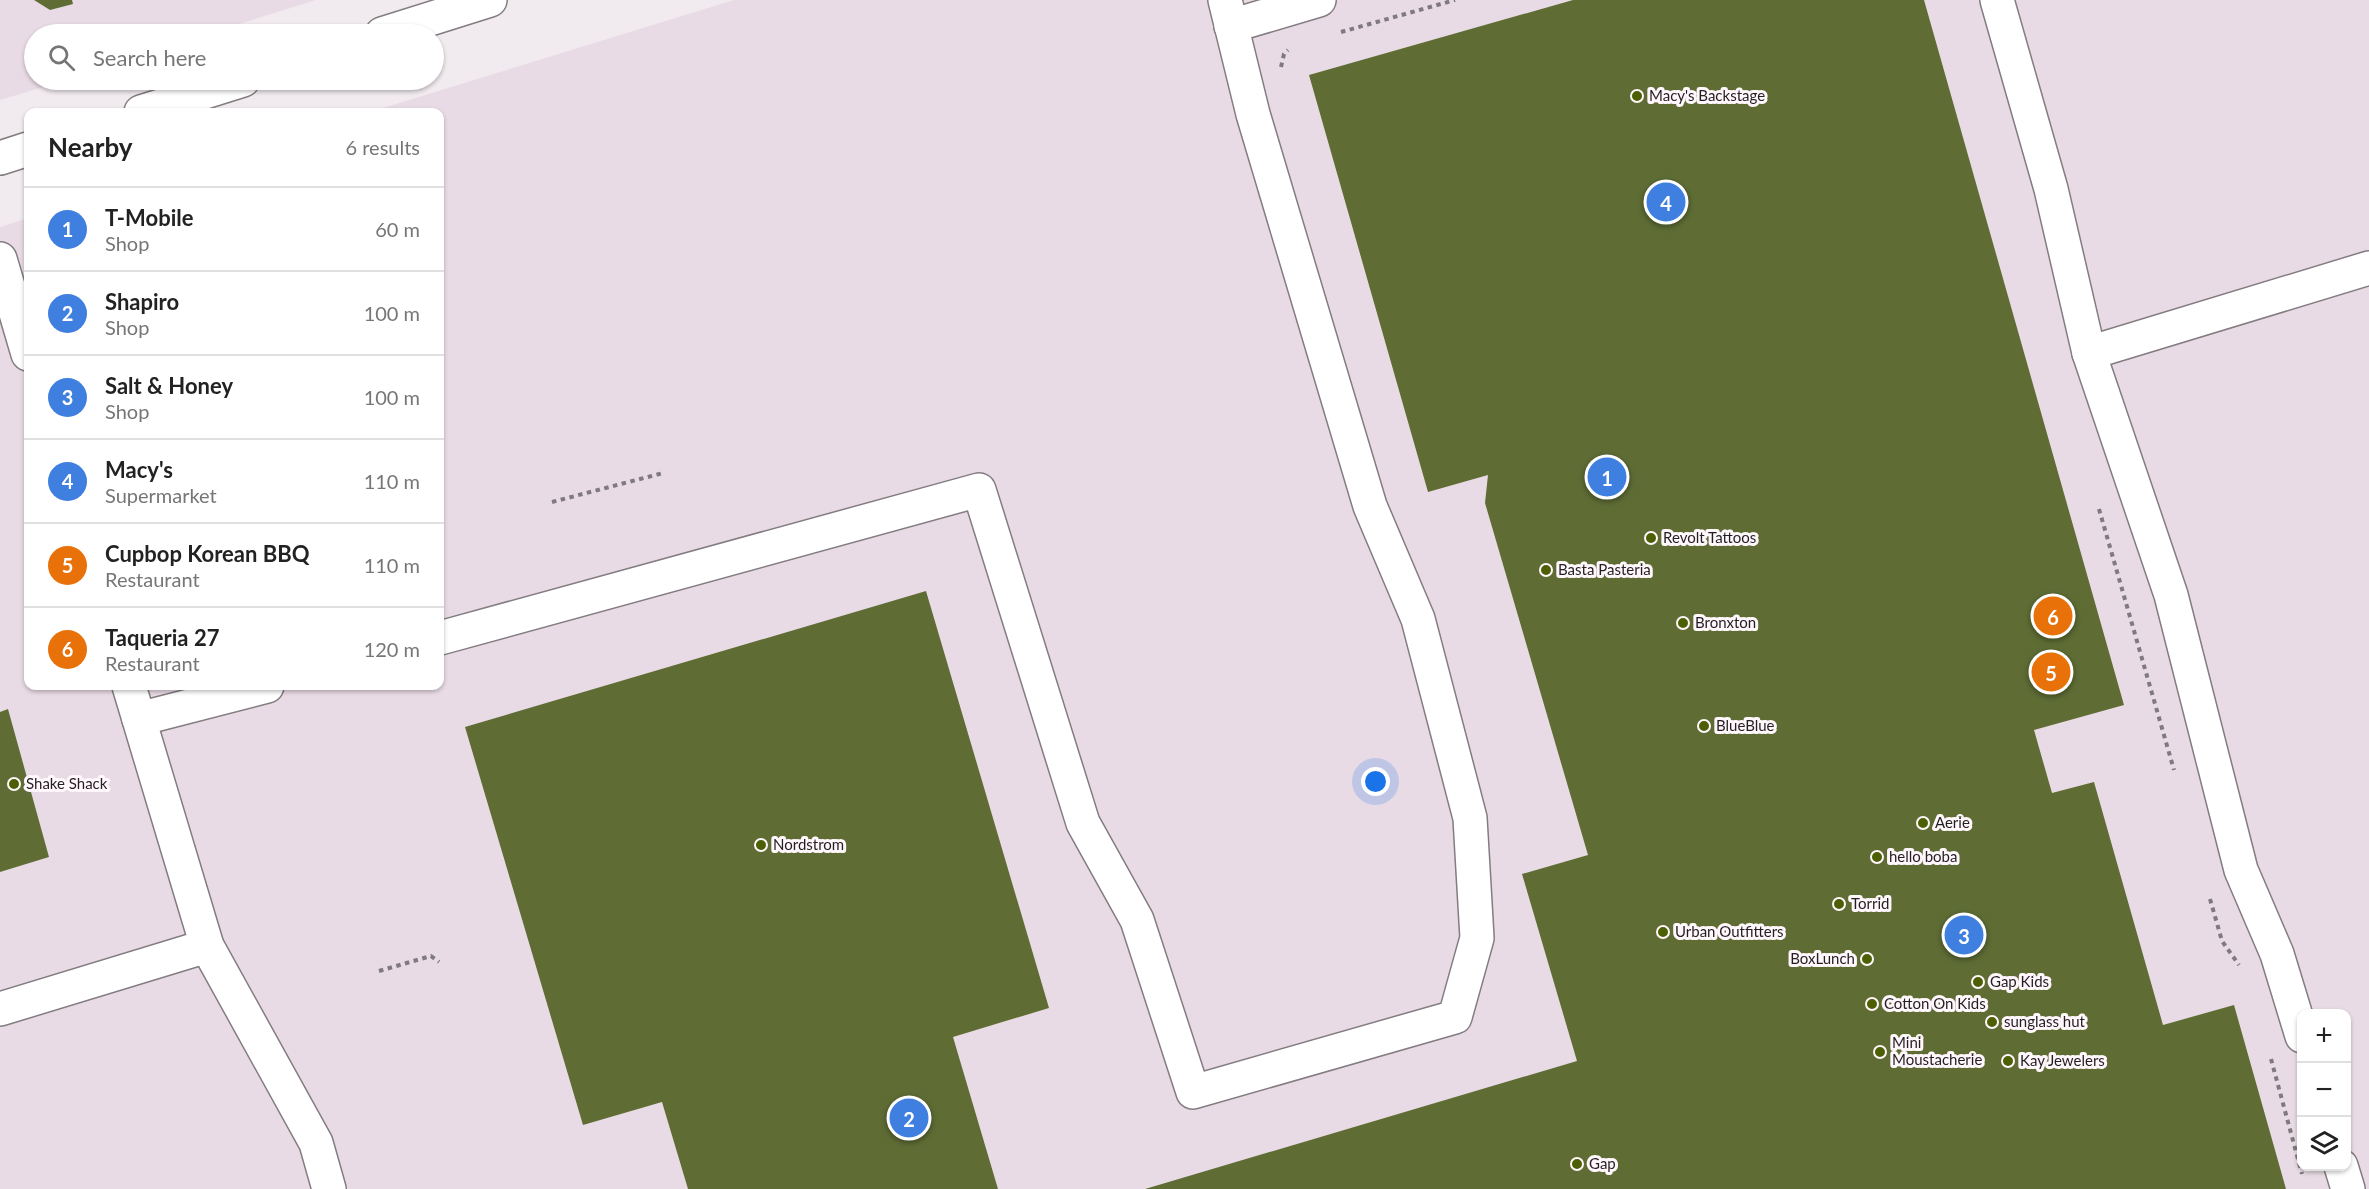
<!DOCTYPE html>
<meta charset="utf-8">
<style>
:root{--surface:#fff;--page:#f2f2f2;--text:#222;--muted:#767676;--line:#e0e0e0;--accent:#4d5f03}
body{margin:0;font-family:Lato,sans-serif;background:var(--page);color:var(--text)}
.controls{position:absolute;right:18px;bottom:18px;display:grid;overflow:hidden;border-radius:12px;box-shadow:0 2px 4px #0004}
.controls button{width:54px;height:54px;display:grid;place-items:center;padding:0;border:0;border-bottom:2px solid var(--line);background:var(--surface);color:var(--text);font:30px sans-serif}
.you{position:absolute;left:1376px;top:782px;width:21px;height:21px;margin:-15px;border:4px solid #fff;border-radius:50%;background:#1a73e8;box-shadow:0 0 0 9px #1a73e833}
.badge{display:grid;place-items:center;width:39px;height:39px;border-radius:50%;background:var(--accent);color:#fff;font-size:20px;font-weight:700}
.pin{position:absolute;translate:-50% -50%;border:3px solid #fff;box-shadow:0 2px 6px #0006}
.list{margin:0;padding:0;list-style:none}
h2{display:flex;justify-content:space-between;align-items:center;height:78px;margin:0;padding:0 24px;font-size:26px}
h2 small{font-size:20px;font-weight:400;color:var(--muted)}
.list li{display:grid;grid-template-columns:39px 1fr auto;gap:18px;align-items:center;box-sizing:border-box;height:84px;padding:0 24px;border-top:2px solid var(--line)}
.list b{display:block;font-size:22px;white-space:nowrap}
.list p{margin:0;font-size:20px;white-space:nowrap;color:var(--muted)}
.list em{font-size:20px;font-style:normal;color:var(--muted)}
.icon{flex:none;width:33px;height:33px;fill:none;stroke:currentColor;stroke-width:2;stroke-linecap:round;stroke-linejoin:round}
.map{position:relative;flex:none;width:2369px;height:1189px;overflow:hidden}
.search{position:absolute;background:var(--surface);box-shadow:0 2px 4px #0004;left:24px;top:24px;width:420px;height:66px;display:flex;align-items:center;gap:15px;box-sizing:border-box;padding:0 21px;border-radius:33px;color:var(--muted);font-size:22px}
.panel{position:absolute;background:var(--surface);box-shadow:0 2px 4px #0004;left:24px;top:108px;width:420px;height:582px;border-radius:12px}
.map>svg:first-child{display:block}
.built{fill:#e9dbe5;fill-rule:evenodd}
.building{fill:#5f6d35}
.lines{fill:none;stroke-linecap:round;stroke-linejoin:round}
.minor-casing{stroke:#837c81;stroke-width:36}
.path{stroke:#7f7a7e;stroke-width:4;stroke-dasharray:4.5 4.5;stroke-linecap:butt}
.minor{stroke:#fff;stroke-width:33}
.poi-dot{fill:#4d5f03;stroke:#fff7fc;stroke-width:2}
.labels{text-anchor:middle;stroke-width:6;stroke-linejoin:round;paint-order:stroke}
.poi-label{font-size:15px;fill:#221f21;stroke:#fff7fc;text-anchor:start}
</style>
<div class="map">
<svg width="2369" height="1189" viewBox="0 0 2369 1189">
<rect width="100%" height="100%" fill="#f1eaef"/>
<g class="built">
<polygon points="0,0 316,0 207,34 34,34 34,80 66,80 0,100"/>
<path d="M734,0h1635v1189h-2369v-962l28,-9v468h412v-574h-70zM2302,1014h44v152h-44z"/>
</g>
<g class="building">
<polygon points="34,0 72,0 73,4 50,10"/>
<polygon points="1573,0 1924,0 2124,705 2034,730 2052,793 2094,782 2163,1025 2234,1005 2286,1189 1145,1189 1577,1061 1522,874 1588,855 1485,503 1488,475 1428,492 1309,75"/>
<polygon points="926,591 1049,1008 953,1037 998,1189 688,1189 662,1102 583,1125 465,727"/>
<polygon points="8,709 49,857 0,872 0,712"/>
</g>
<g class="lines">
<g class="minor-casing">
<g id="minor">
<polyline points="1997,0 2051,189 2089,353 2171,595 2241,870 2277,954 2302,1036"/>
<polyline points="1231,26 1319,0"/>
<polyline points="382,34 490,0"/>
<polyline points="141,112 243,80"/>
<polyline points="0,158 28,149"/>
<polyline points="0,259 28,354"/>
<polyline points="2089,353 2369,268"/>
<polyline points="440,638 979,490 1083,823 1137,920 1193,1092 1455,1017 1477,938 1470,818 1418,619 1370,506 1253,114 1225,0"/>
<polyline points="129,686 207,946 316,1143 329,1189"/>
<polyline points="139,719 267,686"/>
<polyline points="0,1009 207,946"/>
<polyline points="2341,1166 2348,1189"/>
</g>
</g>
<g class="path">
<polyline points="1341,32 1455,0"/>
<polyline points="1281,67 1284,54 1288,50"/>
<polyline points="552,502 663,473"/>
<polyline points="2099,509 2174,770"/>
<polyline points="2210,899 2222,941 2239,965"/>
<polyline points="379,971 431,956 439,962"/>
<polyline points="2271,1059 2302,1174"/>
</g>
<use href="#minor" class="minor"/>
</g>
<g class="poi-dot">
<circle cx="1637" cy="96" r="6"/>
<circle cx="1651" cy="538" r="6"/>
<circle cx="1546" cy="570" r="6"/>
<circle cx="1683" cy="623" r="6"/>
<circle cx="1704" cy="726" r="6"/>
<circle cx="14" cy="784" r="6"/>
<circle cx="1923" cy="823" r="6"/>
<circle cx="761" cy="845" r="6"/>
<circle cx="1877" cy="857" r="6"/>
<circle cx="1839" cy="904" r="6"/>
<circle cx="1663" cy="932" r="6"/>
<circle cx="1867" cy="959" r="6"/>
<circle cx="1978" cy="982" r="6"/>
<circle cx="1872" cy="1004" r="6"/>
<circle cx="1992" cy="1022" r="6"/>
<circle cx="1880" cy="1052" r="6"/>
<circle cx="2008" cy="1061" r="6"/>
<circle cx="1577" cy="1164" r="6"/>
</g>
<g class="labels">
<g class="poi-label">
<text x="1649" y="101">Macy's Backstage</text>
<text x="1663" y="543">Revolt Tattoos</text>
<text x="1558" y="575">Basta Pasteria</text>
<text x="1695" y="628">Bronxton</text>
<text x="1716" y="731">BlueBlue</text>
<text x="26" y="789">Shake Shack</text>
<text x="1935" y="828">Aerie</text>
<text x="773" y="850">Nordstrom</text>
<text x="1889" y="862">hello boba</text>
<text x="1851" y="909">Torrid</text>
<text x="1675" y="937">Urban Outfitters</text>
<text x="1855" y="964" text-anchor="end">BoxLunch</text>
<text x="1990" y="987">Gap Kids</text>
<text x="1884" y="1009">Cotton On Kids</text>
<text x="2004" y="1027">sunglass hut</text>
<text x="1892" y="1048">Mini<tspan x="1892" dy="17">Moustacherie</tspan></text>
<text x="2020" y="1066">Kay Jewelers</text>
<text x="1589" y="1169">Gap</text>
</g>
</g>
</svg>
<div class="controls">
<button>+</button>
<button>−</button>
<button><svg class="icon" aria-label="layers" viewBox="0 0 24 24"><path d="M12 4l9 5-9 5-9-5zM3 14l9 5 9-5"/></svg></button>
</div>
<div class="you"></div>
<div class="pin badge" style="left:1607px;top:477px;background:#3f7fe0">1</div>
<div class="pin badge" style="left:909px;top:1118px;background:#3f7fe0">2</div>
<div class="pin badge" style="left:1964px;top:935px;background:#3f7fe0">3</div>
<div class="pin badge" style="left:1666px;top:202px;background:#3f7fe0">4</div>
<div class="pin badge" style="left:2051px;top:672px;background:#e8710a">5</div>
<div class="pin badge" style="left:2053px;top:616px;background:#e8710a">6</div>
<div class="search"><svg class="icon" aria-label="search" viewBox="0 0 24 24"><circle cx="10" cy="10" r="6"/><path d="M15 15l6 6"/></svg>Search here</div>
<section class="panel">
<h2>Nearby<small>6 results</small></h2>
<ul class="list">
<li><span class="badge" style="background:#3f7fe0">1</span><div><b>T-Mobile</b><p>Shop</p></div><em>60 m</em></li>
<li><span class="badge" style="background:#3f7fe0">2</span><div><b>Shapiro</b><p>Shop</p></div><em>100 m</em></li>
<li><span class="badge" style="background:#3f7fe0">3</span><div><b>Salt &amp; Honey</b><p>Shop</p></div><em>100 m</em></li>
<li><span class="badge" style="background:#3f7fe0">4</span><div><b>Macy's</b><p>Supermarket</p></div><em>110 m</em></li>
<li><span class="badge" style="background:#e8710a">5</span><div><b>Cupbop Korean BBQ</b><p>Restaurant</p></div><em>110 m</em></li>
<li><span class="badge" style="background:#e8710a">6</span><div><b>Taqueria 27</b><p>Restaurant</p></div><em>120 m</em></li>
</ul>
</section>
</div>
